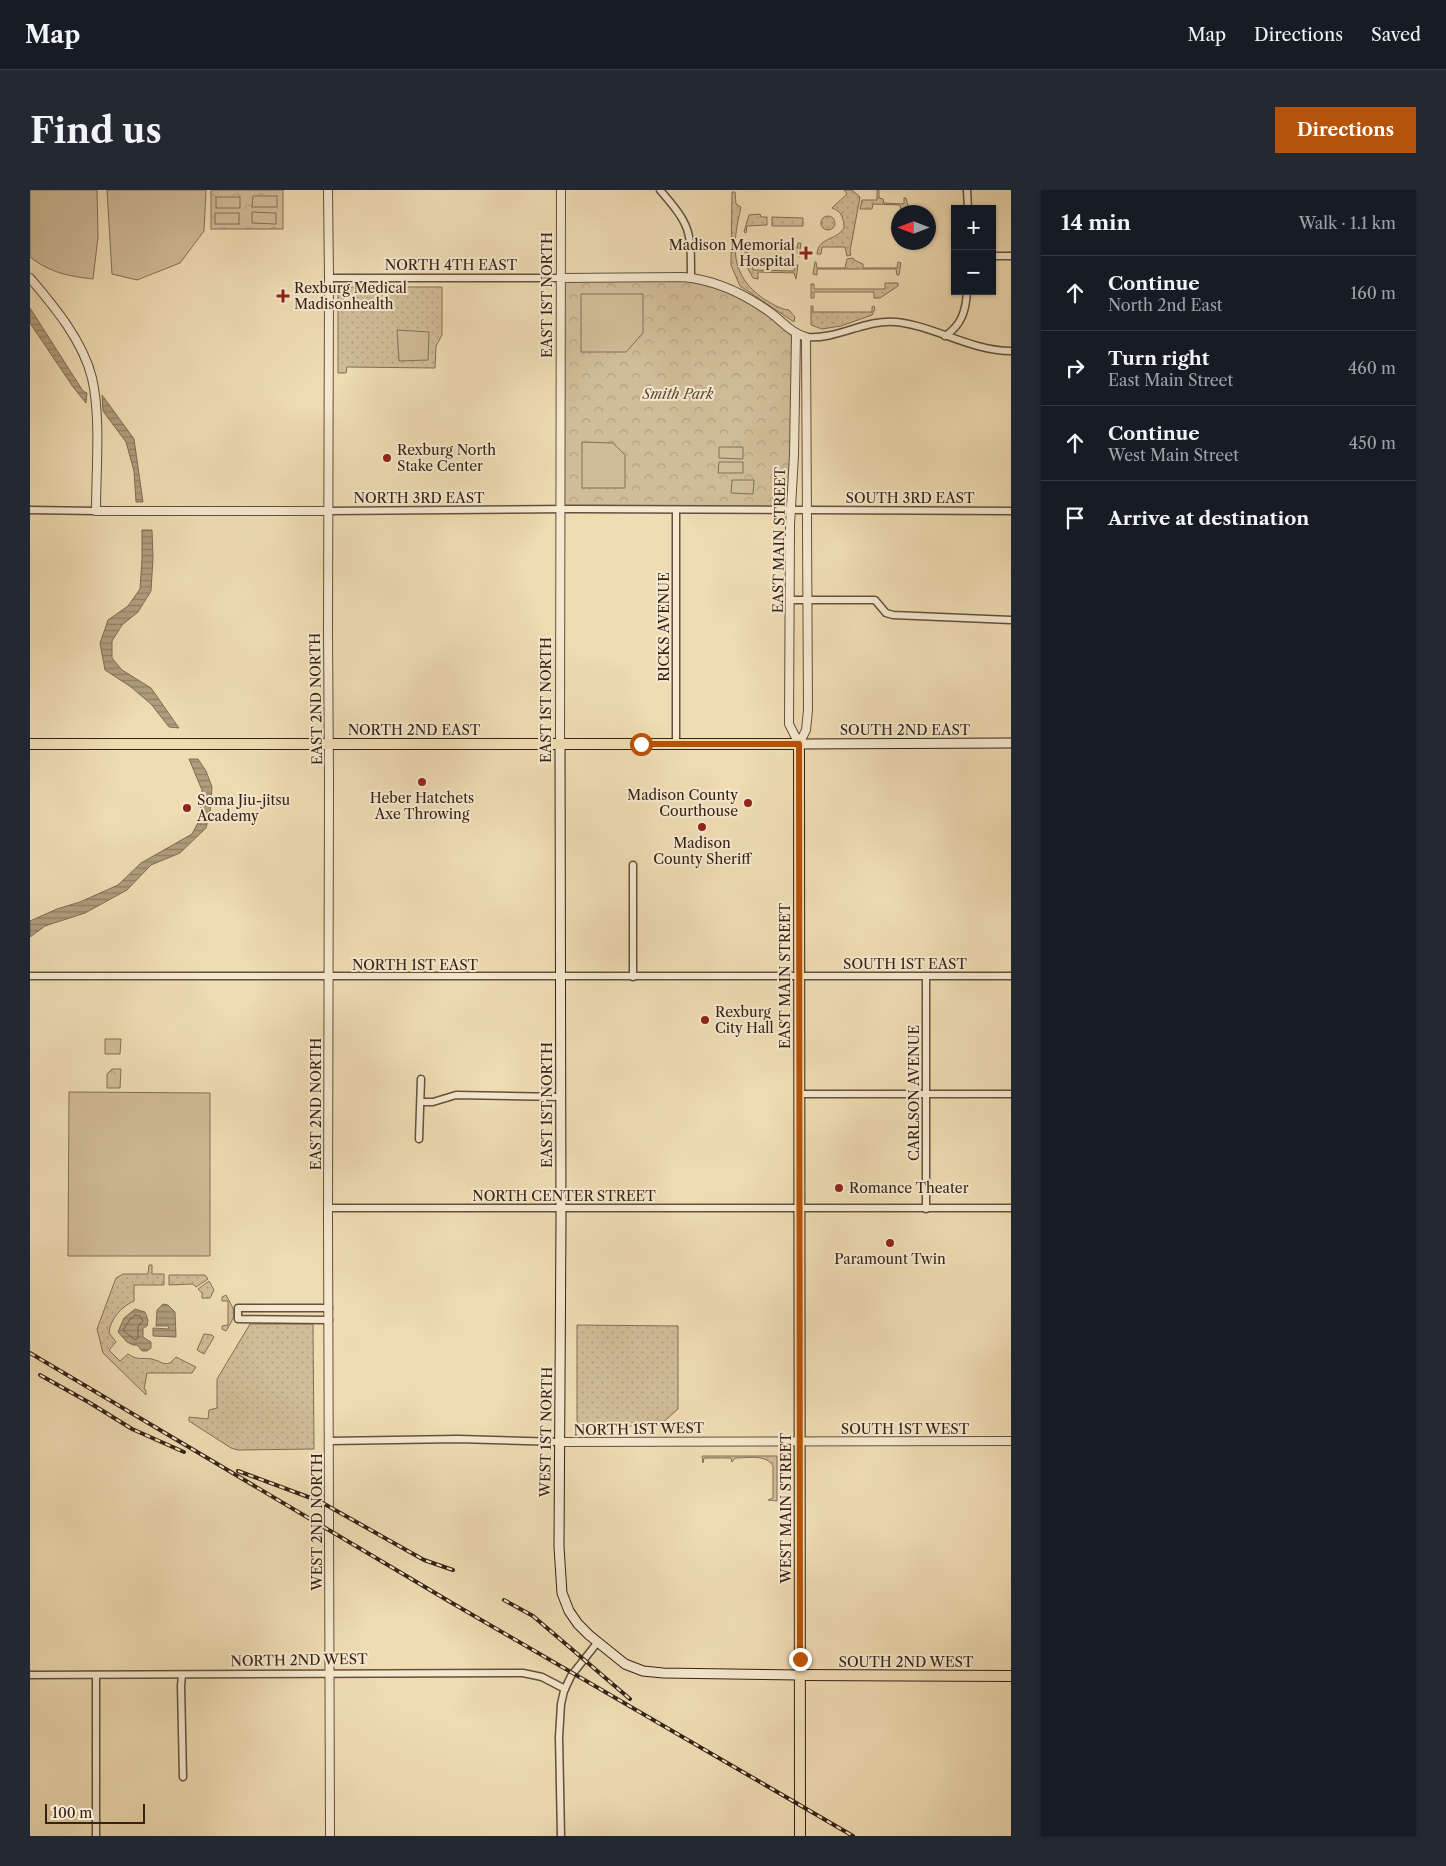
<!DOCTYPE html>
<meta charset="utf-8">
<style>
:root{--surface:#171b24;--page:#242831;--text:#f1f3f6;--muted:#9ea1a6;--line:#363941;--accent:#b45309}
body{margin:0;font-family:"Libre Caslon Text",serif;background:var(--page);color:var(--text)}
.controls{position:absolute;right:15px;top:15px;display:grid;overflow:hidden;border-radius:0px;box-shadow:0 1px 4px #0004}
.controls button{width:45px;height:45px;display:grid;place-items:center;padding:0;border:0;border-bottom:1px solid var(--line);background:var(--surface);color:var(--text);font:25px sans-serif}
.compass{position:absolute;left:861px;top:15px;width:45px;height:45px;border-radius:50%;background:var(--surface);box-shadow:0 1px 4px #0004;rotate:270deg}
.scale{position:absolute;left:15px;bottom:12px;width:100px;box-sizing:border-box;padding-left:5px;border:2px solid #362115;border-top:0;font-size:14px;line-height:18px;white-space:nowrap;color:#362115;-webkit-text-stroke:4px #f5e8ce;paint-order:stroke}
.stop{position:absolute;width:15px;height:15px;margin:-11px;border:4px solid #b45309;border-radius:50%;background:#fff}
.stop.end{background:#b45309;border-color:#fff;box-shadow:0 1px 5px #0008}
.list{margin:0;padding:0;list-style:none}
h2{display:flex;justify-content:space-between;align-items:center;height:65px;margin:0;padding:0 20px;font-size:21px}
h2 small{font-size:16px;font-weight:400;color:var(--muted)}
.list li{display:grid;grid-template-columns:32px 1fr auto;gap:15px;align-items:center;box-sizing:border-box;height:75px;padding:0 20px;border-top:1px solid var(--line)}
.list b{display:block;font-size:19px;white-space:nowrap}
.list p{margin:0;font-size:16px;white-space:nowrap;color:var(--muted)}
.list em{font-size:16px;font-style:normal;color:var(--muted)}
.icon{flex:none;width:28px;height:28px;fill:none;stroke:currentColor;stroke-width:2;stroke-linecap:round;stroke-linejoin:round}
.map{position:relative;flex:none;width:981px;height:1646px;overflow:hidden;border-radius:0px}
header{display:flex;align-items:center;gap:30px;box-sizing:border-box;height:70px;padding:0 25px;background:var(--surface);border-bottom:1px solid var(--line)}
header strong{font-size:24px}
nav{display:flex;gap:28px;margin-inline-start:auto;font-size:18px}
.intro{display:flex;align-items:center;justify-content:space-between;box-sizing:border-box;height:120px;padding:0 30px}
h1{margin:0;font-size:35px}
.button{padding:12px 22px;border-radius:0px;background:var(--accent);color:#fff;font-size:18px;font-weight:700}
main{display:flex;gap:30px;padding:0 30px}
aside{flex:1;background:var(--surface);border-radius:0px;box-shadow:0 1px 4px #0004}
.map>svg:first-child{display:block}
.grass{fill:url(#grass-dots);stroke:#836e56}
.park{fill:url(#park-crowns);stroke:#836e56}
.pitch{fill:#d0bc98;stroke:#836e56}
.water{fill:url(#water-rules);stroke:#7f6b53}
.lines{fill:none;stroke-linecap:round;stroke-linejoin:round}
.shore{stroke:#735e49;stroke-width:1}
.minor-casing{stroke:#64503c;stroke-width:9}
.tertiary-casing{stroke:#64503c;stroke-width:10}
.secondary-casing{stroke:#362115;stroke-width:11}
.primary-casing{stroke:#362115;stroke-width:12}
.minor{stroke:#f5e8ce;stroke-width:6}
.tertiary{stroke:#f5e8ce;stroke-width:8}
.secondary{stroke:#f5e8ce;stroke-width:9}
.primary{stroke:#efdcb3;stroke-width:10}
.rail-casing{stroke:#362115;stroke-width:4}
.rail{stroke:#f5e8ce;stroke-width:2;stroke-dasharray:5.5;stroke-linecap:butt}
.route{stroke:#b45309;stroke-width:6}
.poi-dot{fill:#8f2418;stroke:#f5e8ce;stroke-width:2}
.labels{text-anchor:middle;stroke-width:4;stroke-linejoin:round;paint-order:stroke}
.poi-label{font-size:14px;fill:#362115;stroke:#f5e8ce;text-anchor:start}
.street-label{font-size:14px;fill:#362115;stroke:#f5e8ce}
.park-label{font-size:14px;font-style:italic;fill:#5c4836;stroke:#f5e8ce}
</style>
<header>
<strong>Map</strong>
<nav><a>Map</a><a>Directions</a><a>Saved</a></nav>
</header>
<div class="intro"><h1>Find us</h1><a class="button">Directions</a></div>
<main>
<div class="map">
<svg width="981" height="1646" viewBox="0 0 981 1646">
<defs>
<pattern id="grass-dots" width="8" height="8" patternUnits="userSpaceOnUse" patternTransform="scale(1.25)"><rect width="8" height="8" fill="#d0bc98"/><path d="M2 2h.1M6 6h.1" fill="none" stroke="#b3a182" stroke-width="1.8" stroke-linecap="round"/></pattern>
<pattern id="park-crowns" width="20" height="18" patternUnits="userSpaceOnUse" patternTransform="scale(1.25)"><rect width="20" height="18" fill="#d0bc98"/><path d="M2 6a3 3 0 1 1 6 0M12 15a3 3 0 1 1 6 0" fill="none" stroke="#b3a182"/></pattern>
<pattern id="water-rules" width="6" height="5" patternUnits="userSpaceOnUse" patternTransform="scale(1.25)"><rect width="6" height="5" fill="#b09c7d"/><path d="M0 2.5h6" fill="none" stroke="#907f65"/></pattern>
</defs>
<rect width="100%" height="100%" fill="#efdcb3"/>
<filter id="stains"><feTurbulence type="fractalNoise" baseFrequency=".004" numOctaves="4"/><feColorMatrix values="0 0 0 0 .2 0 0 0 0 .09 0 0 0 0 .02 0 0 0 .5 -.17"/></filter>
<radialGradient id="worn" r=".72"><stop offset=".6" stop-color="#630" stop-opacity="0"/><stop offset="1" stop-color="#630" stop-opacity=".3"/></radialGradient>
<g class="grass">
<path d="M814,0h8l8,7 -10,54 1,4 -4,1 -2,-9h-23l-1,7h-4c1,-17 19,-13 27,-26 0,-9 -2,-17 -12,-20l15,-14z"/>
<polygon points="847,0 849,0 849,8 853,9 854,13 874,14 874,8 876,8 879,20 878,21 871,21 870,15 843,14 842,19 830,19 832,10 847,10"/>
<path d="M702,2h3l1,12 5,3c-9,38 -12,68 23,92 9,5 15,10 25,11l6,7 -1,5 -54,-36 -9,-21z"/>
<polygon points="730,24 731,27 737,27 737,35 717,36 716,43 714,42 719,25"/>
<circle cx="798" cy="33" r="7"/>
<polygon points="742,27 773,28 773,36 742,36"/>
<polygon points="715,53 717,53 717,58 767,58 768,53 771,53 769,67 767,61 717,60 717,66 715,66"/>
<polygon points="823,68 824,70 833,74 833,78 867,78 868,72 871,73 869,85 867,85 866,79 787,79 787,85 783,84 785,72 786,72 787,78 815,78 817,69"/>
<polygon points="716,75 722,75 723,80 764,81 765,75 768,75 766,89 764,83 728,82 728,89 723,88"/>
<polygon points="855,93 868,93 868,96 850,108 844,108 844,102 784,102 784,108 781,108 781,94 784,94 784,99 855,99"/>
<polygon points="308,97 412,97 412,145 406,156 405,178 317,177 316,183 308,183"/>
<polygon points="781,116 783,116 783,122 842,122 842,117 844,116 845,119 842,125 811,136 792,139 781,135"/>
<path d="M119,1075h3v9h12v11h-30v16c-12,5 -24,18 -25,32l7,9 -7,8 11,11 8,-7c11,8 16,2 27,6 7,2 8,5 15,3l6,-6 20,10 -4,6h-45l-3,16 2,1v5l-43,-42 -6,-24 19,-51 7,-4h25z"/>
<polygon points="139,1085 175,1085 178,1089 166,1097 163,1094 139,1095"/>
<polygon points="179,1091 184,1100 180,1108 172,1108 172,1103 168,1099"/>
<path d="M196,1105c10,18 11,18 0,36l-4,-2v-3l6,-1v-24h-6v-4z"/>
<polygon points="220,1134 283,1134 284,1259 208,1260 201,1258 159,1231 159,1227 178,1229 179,1220 187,1218 187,1189"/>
<polygon points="547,1135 648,1136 648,1219 629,1236 549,1236 547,1230"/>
<polygon points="174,1144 182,1145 184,1147 174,1164 167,1160"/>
<path d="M672,1266h75v45l-9,-1 5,-2v-32c-6,-12 -26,-8 -38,-8l-3,4 -1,-4h-27l-1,5z"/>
</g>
<g class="park">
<rect x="181" y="0" width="72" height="39"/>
<polygon points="653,87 718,107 764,147 762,320 530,320 531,88"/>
<polygon points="82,879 91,879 90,898 77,898 77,884"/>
</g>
<g class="pitch">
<path d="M0,0h67l1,47 -5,42c-25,-3 -42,-6 -63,-22z"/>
<polygon points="77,0 176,0 174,41 150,73 107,90 82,84"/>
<polygon points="223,6 247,6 247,17 222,17"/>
<rect x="186" y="7" width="24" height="11"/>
<polygon points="222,22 246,23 246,34 222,33"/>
<rect x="185" y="23" width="24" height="11"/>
<polygon points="551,104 613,104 613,143 596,162 551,162"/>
<polygon points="367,140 399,142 398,170 369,171"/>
<polygon points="552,252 583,253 595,265 595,298 552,298"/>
<polygon points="689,257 713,257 713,269 689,268"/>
<polygon points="689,272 713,272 713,283 688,283"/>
<polygon points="702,290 724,290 723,304 701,303"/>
<polygon points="75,849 91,849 90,864 75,864"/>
<polygon points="39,902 180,903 180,1066 38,1066"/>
</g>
<g class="water">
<polygon points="0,118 53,201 57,203 56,213 43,197 0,133"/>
<polygon points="72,205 104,249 113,312 106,312 104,281 96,252 73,221"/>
<polygon points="112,340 122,340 123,368 121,401 108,422 92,435 82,451 82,468 92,480 121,498 149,538 139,537 121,514 101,497 75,480 70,453 78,430 98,416 110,399 112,369"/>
<polygon points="159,569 168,569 176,581 182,597 180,622 176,638 150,663 121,675 97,700 55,723 15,736 0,747 0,731 27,719 50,712 88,695 111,673 162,644 170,629 172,600"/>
<polygon points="133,1114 138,1115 145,1122 146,1147 123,1146 123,1138 139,1139 138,1136 126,1136 127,1120"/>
<polygon points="105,1119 115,1122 118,1130 117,1136 113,1138 113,1147 121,1152 121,1158 117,1161 112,1161 107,1155 103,1155 97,1152 88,1142 94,1128"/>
</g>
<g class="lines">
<polygon class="shore" points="105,1125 110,1126 113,1131 108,1137 108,1148 105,1150 93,1140 99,1131"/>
<g class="minor-casing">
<g id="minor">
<path d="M630,0c31,36 31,40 31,88"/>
<polyline points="937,0 938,19"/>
<polyline points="962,66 981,66"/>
<polyline points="299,88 531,88"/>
<path d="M915,146c17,-11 21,-26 22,-45"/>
<path d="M776,147c31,3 59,-18 90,-15 39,4 75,29 115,29"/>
<polyline points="0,320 66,321"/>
<polyline points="646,320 646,554"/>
<polyline points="298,321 543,319 981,321"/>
<polyline points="760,410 845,410 856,423 863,425 981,430"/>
<polyline points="603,675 603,787"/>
<polyline points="0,786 981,786"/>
<polyline points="769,904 981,904"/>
<polyline points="391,912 403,912 426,905 531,907"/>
<polyline points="389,949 391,889"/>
<polyline points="298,1018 981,1018"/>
<polyline points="896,1019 896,787"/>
<polyline points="299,1118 208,1118 208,1129 299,1130"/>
<polyline points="299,1251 428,1249 531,1252"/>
<polyline points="0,1485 493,1483 512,1487 535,1499"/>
<polyline points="152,1485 151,1496 153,1587"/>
<polyline points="66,1646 66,1485"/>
<polyline points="531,1646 529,1547 531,1514 534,1501 541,1486 567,1453"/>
</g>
</g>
<g class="tertiary-casing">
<g id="tertiary">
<polyline points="298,0 299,88 298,440 299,589 298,1028 300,1646"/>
<path d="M0,88c24,28 53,63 62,100 9,38 4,93 4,133h232"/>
<path d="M531,88l122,-1c33,3 62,17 88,36 12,9 20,20 35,24l2,373 -2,20 -7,14"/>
<polyline points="766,144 764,265 760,335 759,534 769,554"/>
<polyline points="530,554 531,0"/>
<polyline points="531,1252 981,1251"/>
</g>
</g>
<g class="secondary-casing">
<g id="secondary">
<polyline points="530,554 531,1030 529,1357 532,1403 539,1421 548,1434 559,1445 595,1474 613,1481 633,1483 770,1485"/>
<polyline points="769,554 981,553"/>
</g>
</g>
<g class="primary-casing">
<g id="primary">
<polyline points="0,554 769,554 770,1646"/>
<polyline points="770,1485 981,1486"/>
</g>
</g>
<use href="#minor" class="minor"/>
<use href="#tertiary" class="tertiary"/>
<use href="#secondary" class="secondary"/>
<use href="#primary" class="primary"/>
<g class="rail-casing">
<g id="rail">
<polyline points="0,1163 422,1413 823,1646"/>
<polyline points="10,1185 60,1213 102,1239 154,1262"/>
<polyline points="208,1281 289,1311 394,1370 423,1380"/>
<polyline points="474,1410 503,1426 600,1509"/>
</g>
</g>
<use href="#rail" class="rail"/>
</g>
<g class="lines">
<polyline class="route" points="611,554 769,554 770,1469"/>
</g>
<g class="poi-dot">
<path d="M773.5 55.5h5v5h5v5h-5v5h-5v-5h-5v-5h5z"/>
<path d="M250.5 98.5h5v5h5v5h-5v5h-5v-5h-5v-5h5z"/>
<circle cx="357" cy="268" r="5"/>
<circle cx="392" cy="592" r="5"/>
<circle cx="718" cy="613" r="5"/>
<circle cx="157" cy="618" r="5"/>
<circle cx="672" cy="637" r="5"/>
<circle cx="675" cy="830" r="5"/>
<circle cx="809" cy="998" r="5"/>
<circle cx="860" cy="1053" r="5"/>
</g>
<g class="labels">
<g class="poi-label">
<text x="765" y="60" text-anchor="end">Madison Memorial<tspan x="765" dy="16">Hospital</tspan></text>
<text x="264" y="103">Rexburg Medical<tspan x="264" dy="16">Madisonhealth</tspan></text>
<text x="367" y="265">Rexburg North<tspan x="367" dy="16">Stake Center</tspan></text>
<text x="708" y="610" text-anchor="end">Madison County<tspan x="708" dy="16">Courthouse</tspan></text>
<text x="392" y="613" text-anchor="middle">Heber Hatchets<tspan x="392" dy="16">Axe Throwing</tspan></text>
<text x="167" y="615">Soma Jiu-jitsu<tspan x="167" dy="16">Academy</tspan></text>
<text x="672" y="658" text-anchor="middle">Madison<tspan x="672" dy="16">County Sheriff</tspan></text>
<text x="685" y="827">Rexburg<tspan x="685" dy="16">City Hall</tspan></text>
<text x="819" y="1003">Romance Theater</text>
<text x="860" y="1074" text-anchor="middle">Paramount Twin</text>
</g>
<g class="street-label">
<text x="421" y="80">NORTH 4TH EAST</text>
<text transform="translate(517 105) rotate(-90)" y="5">EAST 1ST NORTH</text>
<text x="389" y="313">NORTH 3RD EAST</text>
<text x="880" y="313">SOUTH 3RD EAST</text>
<text transform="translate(749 350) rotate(-89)" y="5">EAST MAIN STREET</text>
<text transform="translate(634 437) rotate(-90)" y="5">RICKS AVENUE</text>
<text transform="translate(286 509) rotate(-91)" y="5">EAST 2ND NORTH</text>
<text transform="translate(516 510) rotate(-90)" y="5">EAST 1ST NORTH</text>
<text x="384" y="545">NORTH 2ND EAST</text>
<text x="875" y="545">SOUTH 2ND EAST</text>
<text x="875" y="779">SOUTH 1ST EAST</text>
<text x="385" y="780">NORTH 1ST EAST</text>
<text transform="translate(755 786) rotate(-90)" y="5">EAST MAIN STREET</text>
<text transform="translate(884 903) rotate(-90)" y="5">CARLSON AVENUE</text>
<text transform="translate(286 914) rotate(-90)" y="5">EAST 2ND NORTH</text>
<text transform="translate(517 915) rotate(-90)" y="5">EAST 1ST NORTH</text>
<text x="534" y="1011">NORTH CENTER STREET</text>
<text transform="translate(609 1239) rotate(-1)" y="5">NORTH 1ST WEST</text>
<text x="875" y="1244">SOUTH 1ST WEST</text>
<text transform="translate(516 1242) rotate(-89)" y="5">WEST 1ST NORTH</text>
<text transform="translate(756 1318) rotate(-90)" y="5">WEST MAIN STREET</text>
<text transform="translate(287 1332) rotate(-90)" y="5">WEST 2ND NORTH</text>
<text transform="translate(269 1470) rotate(-1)" y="5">NORTH 2ND WEST</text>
<text x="876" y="1477">SOUTH 2ND WEST</text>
</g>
<g class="park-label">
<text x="648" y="209">Smith Park</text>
</g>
</g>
<rect width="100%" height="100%" filter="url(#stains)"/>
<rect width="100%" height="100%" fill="url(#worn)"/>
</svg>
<div class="controls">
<button>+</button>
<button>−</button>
</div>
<svg class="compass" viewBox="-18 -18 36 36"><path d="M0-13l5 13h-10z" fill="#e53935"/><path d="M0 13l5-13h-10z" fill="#9ea1a6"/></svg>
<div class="scale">100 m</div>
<div class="stop" style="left:611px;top:554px"></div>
<div class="stop end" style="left:770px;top:1469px"></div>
</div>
<aside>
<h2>14 min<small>Walk · 1.1 km</small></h2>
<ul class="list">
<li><svg class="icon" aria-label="ahead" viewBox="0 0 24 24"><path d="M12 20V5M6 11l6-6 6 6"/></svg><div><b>Continue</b><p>North 2nd East</p></div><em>160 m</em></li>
<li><svg class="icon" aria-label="right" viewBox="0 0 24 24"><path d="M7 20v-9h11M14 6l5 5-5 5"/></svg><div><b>Turn right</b><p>East Main Street</p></div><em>460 m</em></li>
<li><svg class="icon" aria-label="ahead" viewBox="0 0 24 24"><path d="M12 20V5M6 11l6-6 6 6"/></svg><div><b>Continue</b><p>West Main Street</p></div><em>450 m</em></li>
<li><svg class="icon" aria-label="arrive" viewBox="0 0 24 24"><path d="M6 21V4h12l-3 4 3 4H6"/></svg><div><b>Arrive at destination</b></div></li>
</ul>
</aside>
</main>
